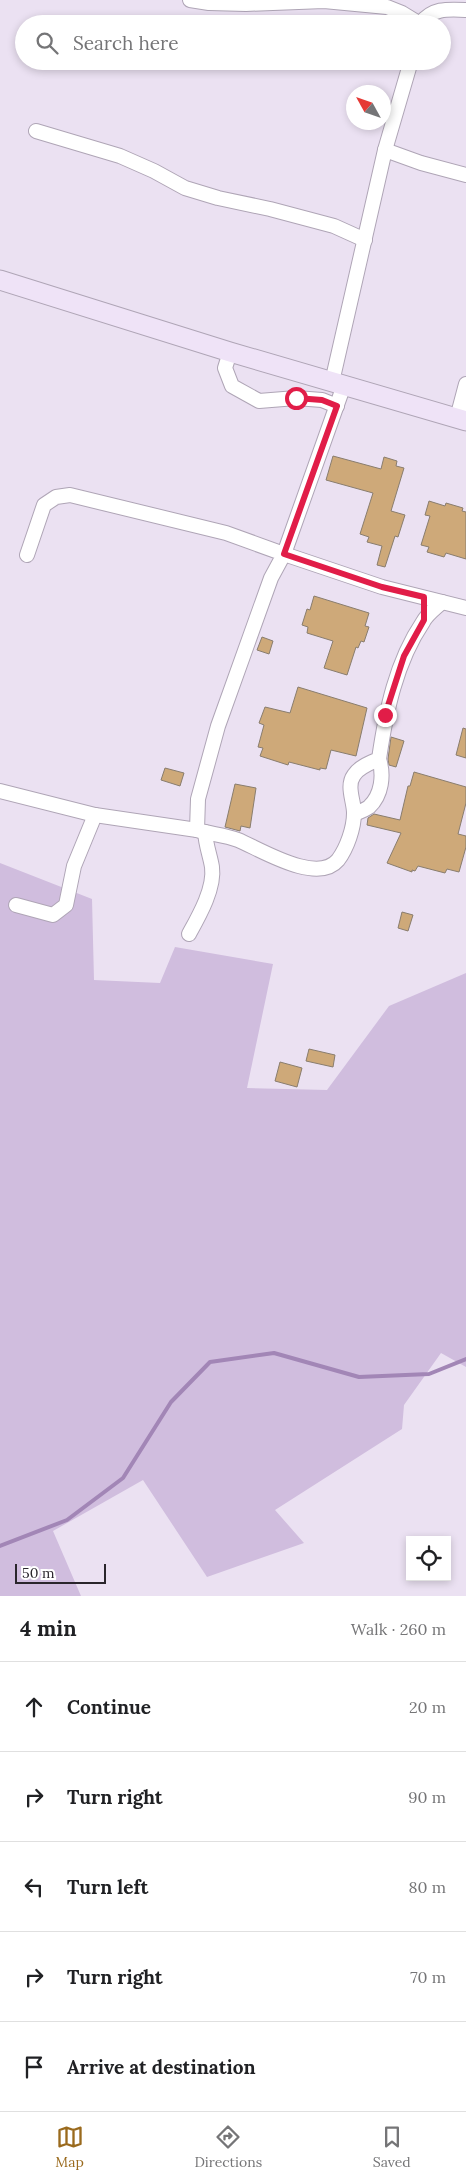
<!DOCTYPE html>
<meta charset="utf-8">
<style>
:root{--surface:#fff;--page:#f6f6f6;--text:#202124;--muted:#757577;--line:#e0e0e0;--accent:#9a6a1d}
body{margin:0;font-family:Lora,serif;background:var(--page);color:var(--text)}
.controls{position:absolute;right:15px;bottom:15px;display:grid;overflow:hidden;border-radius:0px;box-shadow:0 2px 8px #0003}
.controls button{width:45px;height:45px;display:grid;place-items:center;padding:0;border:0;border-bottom:1px solid var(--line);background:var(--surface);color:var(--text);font:25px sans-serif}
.compass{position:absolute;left:346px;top:85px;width:45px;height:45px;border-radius:50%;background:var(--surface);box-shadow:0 2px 8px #0003;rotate:310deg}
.scale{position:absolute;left:15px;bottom:12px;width:91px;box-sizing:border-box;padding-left:5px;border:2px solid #2a262c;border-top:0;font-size:14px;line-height:18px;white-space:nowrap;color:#2a262c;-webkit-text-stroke:4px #fff;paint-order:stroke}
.stop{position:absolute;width:15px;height:15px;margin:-11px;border:4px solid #e11d48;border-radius:50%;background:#fff}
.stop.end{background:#e11d48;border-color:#fff;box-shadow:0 1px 5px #0008}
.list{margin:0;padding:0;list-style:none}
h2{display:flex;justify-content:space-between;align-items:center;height:65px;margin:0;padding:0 20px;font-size:21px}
h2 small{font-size:16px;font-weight:400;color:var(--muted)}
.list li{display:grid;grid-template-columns:32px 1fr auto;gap:15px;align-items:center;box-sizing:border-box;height:90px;padding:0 20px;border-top:1px solid var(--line)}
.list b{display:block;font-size:19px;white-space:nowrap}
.list em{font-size:16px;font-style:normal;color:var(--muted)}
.icon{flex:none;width:28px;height:28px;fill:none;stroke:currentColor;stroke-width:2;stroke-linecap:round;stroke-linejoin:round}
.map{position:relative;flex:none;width:466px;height:1596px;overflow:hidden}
.search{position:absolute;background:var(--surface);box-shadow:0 2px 8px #0003;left:15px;right:15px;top:15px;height:55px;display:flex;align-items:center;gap:12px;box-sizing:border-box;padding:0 18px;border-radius:28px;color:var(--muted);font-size:19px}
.sheet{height:515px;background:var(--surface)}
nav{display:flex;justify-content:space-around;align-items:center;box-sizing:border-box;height:70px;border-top:1px solid var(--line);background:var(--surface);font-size:14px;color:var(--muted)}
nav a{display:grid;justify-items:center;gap:2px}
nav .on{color:var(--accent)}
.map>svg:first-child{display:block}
.green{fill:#d0bdde}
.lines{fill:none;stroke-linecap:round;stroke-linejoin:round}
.stream{stroke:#a286b6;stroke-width:4}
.building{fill:#cea979;stroke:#897d6e}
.street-casing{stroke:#afa5b6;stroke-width:16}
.secondary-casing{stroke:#afa5b6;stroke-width:21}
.street{stroke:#fff;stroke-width:14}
.secondary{stroke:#efe3f7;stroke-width:19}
.route{stroke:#e11d48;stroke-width:6}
</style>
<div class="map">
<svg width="466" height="1596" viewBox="0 0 466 1596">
<rect width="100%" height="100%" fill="#ebe1f2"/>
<polygon class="green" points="0,863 92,899 94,980 160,983 175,947 273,964 247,1088 327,1090 389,1006 466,973 466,1367 441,1353 404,1405 402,1429 275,1510 304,1543 207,1577 143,1480 53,1531 81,1596 0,1596"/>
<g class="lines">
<polyline class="stream" points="0,1546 67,1520 123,1478 171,1402 210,1362 274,1353 359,1377 429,1374 466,1359"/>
</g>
<g class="building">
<polygon points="333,456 381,469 384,457 397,461 396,466 404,468 391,511 405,515 398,537 395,536 385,567 377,565 382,546 367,542 369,537 360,534 373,493 326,480"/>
<polygon points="429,501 445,506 446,503 463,508 462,511 466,512 466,559 446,553 444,557 427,552 429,547 421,545 430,516 425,515"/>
<polygon points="314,596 369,613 365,626 369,627 364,642 361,641 358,648 356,647 347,675 324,668 333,641 307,633 308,627 302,625 307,609 310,610"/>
<polygon points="262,637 273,641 269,654 257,650"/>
<polygon points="298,687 367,708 356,756 331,750 326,769 320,768 320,770 289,762 288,765 260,756 263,748 258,747 264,725 259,723 265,707 290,713"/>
<polygon points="463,728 466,729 466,758 456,755"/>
<polygon points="391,737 404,741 396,767 389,765 388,759"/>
<polygon points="165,768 184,773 180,786 161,780"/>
<polygon points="414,772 466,787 466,803 458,834 466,836 466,847 459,872 447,869 445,873 418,866 415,871 412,870 412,872 387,863 401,833 367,825 368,818 374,814 400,820 408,786 410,786"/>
<polygon points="235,784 256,788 250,828 241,826 240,831 225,827"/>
<polygon points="402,912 413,915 408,931 398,928"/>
<polygon points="309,1049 335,1055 333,1067 306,1061"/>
<polygon points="280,1062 302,1068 297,1087 275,1081"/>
</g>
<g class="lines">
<g class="street-casing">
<g id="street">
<polyline points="190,0 209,3 246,4 324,1 387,7 402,13 420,24"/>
<path d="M420,24c12,-16 27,-15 46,-14"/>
<polyline points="36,131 120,156 154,171 185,188 218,198 270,209 334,226 365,240"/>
<polyline points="385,150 421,163 466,175"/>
<polyline points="230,352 225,368 232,386 259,401 296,398 322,400 337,406"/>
<polyline points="332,382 385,150 411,61"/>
<polyline points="344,385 284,554 382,587 466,608"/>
<polyline points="457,418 466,384"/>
<path d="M27,555l17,-50 12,-8 14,-2 156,38 58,21 -13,24 -53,148 -20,73 -1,31c13,4 28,5 41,10 22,9 79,45 100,20 9,-12 16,-32 16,-47 0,-12 -8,-27 0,-38 5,-8 16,-12 25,-16 7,-48 17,-97 44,-137 4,-8 13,-14 19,-20"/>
<polyline points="0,791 95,815 197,830"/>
<path d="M354,814c5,-2 11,-4 15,-7 13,-12 15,-32 10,-48"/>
<polyline points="16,905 53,915 66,905 74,866 95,815"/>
<path d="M189,934c10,-18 26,-46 23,-67 -2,-12 -6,-21 -7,-35"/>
</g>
</g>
<g class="secondary-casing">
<polyline id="secondary" points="0,280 230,352 466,421"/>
</g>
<use href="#street" class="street"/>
<use href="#secondary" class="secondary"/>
</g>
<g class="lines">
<polyline class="route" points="296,398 322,400 337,406 284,554 382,587 424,597 424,620 404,656 385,715"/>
</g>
</svg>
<div class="controls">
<button><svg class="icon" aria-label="locate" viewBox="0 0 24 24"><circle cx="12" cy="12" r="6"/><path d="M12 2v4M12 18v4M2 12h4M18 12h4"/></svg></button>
</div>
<svg class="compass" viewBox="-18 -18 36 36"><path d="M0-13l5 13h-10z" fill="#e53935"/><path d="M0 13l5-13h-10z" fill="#757577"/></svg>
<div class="scale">50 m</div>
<div class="stop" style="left:296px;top:398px"></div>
<div class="stop end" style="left:385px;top:715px"></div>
<div class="search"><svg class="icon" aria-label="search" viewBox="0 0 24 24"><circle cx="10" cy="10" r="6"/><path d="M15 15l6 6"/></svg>Search here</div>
</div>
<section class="sheet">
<h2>4 min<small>Walk · 260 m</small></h2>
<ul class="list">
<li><svg class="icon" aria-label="ahead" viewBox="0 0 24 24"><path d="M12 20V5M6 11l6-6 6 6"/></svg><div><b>Continue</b></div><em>20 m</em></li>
<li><svg class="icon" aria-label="right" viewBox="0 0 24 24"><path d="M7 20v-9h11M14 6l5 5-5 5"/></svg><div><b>Turn right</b></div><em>90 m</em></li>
<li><svg class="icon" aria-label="left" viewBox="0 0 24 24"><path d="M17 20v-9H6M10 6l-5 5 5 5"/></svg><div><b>Turn left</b></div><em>80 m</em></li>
<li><svg class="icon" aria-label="right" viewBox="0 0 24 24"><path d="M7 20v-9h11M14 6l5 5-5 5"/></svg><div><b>Turn right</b></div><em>70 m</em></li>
<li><svg class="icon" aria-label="arrive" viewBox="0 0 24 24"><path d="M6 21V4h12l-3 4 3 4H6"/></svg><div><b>Arrive at destination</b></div></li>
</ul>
</section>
<nav>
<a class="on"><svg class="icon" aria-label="map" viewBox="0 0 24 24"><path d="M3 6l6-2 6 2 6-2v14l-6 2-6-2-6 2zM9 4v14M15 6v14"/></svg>Map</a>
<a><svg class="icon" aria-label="directions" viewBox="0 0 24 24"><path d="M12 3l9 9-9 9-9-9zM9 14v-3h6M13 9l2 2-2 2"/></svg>Directions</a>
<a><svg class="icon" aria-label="saved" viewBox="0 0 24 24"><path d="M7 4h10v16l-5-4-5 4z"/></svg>Saved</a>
</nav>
